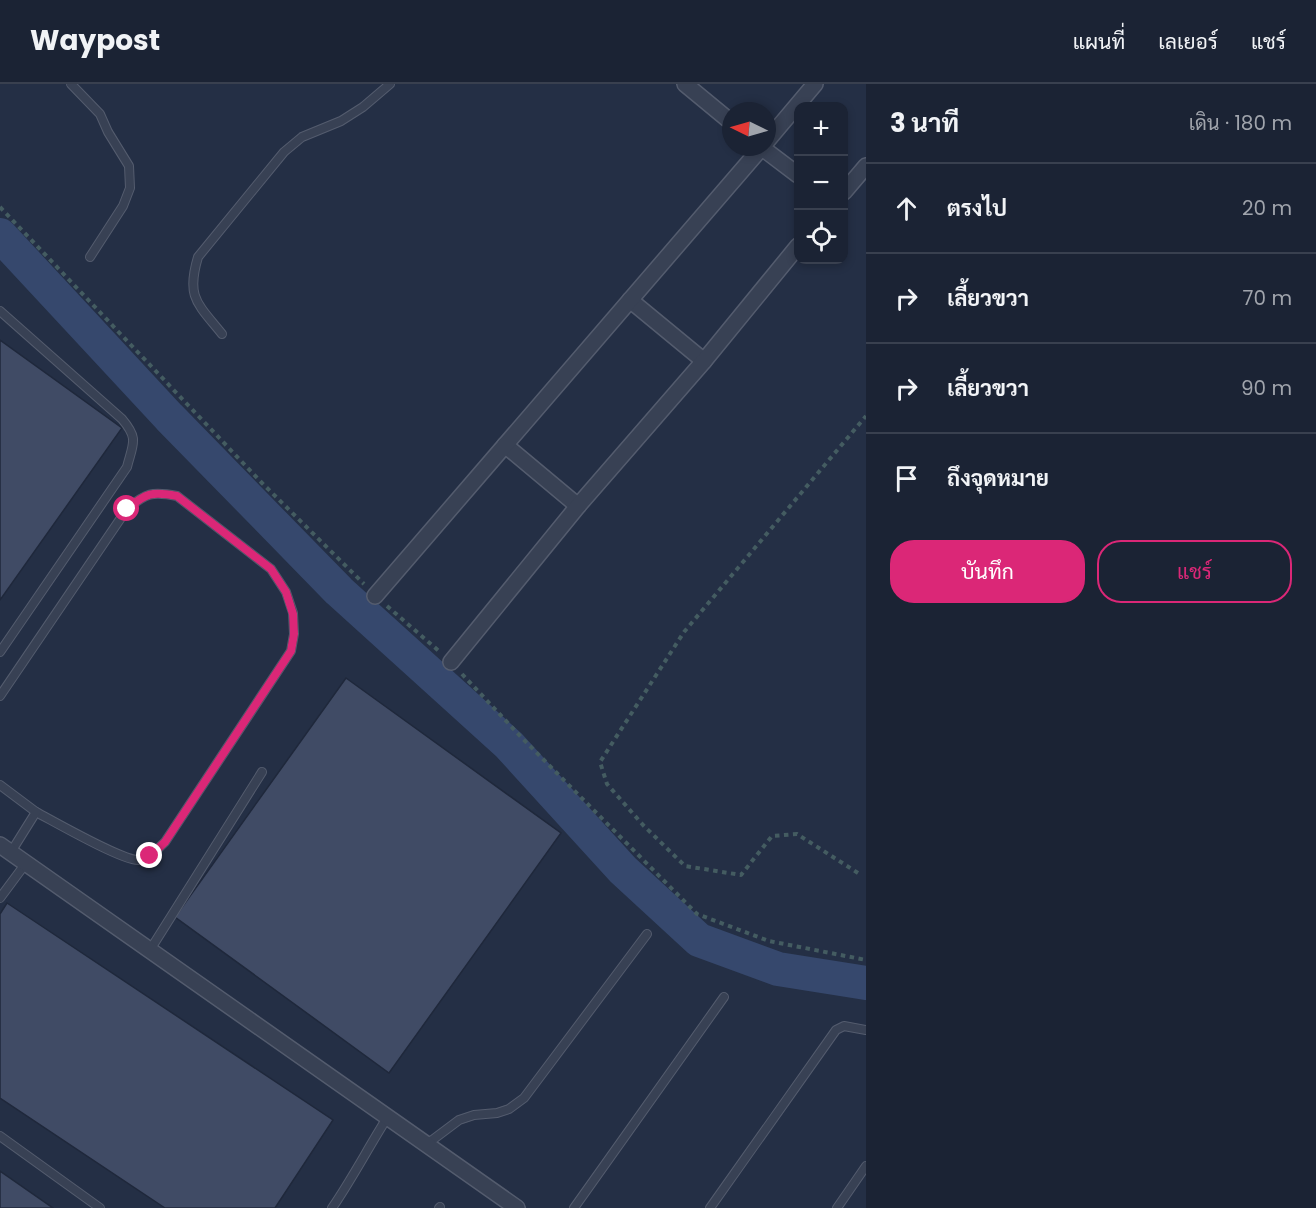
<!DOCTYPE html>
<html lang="th">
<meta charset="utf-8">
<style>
:root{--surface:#1b2334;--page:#282f40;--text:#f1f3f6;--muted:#a0a4ac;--line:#39404f;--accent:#db2777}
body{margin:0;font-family:Poppins,Sarabun,sans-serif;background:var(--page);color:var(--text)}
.controls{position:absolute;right:18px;top:18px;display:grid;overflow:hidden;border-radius:12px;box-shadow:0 3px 9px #0003}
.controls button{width:54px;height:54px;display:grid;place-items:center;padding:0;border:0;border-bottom:2px solid var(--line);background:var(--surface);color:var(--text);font:30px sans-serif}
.compass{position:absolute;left:722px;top:18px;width:54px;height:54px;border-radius:50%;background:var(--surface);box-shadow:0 3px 9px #0003;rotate:275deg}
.stop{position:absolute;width:18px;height:18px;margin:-14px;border:4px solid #db2777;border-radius:50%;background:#fff}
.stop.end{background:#db2777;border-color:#fff;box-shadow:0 2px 6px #0008}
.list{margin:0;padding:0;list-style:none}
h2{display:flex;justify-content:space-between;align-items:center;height:78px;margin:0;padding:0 24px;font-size:26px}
h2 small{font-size:20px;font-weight:400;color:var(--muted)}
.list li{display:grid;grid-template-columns:39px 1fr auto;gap:18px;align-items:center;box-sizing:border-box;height:90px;padding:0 24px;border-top:2px solid var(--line)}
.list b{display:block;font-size:22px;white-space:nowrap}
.list em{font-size:20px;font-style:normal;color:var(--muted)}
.actions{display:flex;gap:12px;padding:18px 24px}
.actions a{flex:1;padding:14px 0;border:2px solid var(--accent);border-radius:24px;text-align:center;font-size:21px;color:var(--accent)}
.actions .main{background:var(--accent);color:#fff}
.icon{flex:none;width:33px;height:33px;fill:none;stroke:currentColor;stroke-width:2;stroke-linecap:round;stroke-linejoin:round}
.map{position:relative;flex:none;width:866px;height:1124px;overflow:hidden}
header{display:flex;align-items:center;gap:36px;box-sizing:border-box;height:84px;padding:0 30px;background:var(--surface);border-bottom:2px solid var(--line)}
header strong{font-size:28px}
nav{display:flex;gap:33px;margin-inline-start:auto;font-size:21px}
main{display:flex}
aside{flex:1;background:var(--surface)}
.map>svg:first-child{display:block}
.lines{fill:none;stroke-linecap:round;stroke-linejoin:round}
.river{stroke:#36486d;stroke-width:34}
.building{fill:#404b65;stroke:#1f283b;stroke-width:1.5}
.lane-casing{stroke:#545c6e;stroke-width:10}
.street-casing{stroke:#545c6e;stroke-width:18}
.path{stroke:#445c61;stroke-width:4;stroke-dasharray:4.5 4.5;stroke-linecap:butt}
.lane{stroke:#384154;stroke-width:8}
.street{stroke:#384154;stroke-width:15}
.route{stroke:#db2777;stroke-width:8}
</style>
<header>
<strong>Waypost</strong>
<nav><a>แผนที่</a><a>เลเยอร์</a><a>แชร์</a></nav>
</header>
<main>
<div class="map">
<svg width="866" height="1124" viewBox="0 0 866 1124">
<rect width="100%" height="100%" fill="#242f45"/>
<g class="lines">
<polyline class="river" points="0,151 169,333 339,507 509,661 623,786 699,856 778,885 866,899"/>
</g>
<g class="building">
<polygon points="0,256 122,344 0,516"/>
<polygon points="346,594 561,749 389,989 175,833"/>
<polygon points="7,819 333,1036 275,1124 165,1124 0,1014 0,830"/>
<polygon points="0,1087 53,1124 0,1124"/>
</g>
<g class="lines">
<g class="lane-casing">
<g id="lane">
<polyline points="71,0 100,30 108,48 129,82 130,104 123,122 90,173"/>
<path d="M0,227l122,108c17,20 11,24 5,48l-127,185"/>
<path d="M222,250c-25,-31 -36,-37 -24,-77l86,-105 18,-15 39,-16 22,-14 27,-23"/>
<path d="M0,612l127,-187c19,-16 25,-18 50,-13l94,73 15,23 7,21 1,21 -3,17 -126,191c-8,7 -16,18 -27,18 -17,0 -83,-38 -102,-48"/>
<polyline points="0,701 36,728 11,768"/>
<polyline points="0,814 26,779"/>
<polyline points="150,866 262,688"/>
<polyline points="0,1052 100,1124"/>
<polyline points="427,1060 459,1036 474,1031 497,1029 509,1025 524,1014 647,850"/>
<path d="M332,1124c20,-29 36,-60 55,-90"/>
<polyline points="439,1124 440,1123"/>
<polyline points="574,1124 724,913"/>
<polyline points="710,1124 836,946 844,942 866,946"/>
<polyline points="837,1124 866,1082"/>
</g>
</g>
<g class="street-casing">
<g id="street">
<polyline points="685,0 731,38"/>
<polyline points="767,57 815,0"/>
<polyline points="761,63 798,91"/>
<polyline points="844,108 866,82"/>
<polyline points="630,216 704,277"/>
<polyline points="505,361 578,422"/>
<polyline points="375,512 762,63"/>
<polyline points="451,578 578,422 704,277 798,162"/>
<polyline points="0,761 517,1124"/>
</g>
</g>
<g class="path">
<polyline points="0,123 262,399 364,500"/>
<polyline points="387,522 440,568"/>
<polyline points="462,590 522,654 697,830 769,857 866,876"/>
<polyline points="858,789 797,750 772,752 741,791 685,782 643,741 607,700 600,678 684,548 866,332"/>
</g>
<use href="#lane" class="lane"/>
<use href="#street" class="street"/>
</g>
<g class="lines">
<path class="route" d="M127,425c19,-16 25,-18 50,-13l94,73 15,23 7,22 1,20 -3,17 -126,191 -15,14"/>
</g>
</svg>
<div class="controls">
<button>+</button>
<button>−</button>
<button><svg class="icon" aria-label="locate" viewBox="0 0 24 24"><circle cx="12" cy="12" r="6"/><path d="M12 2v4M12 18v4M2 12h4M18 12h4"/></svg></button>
</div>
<svg class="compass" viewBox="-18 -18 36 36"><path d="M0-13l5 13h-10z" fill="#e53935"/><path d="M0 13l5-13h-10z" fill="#a0a4ac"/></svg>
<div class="stop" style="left:127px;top:425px"></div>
<div class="stop end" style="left:150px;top:772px"></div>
</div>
<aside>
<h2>3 นาที<small>เดิน · 180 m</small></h2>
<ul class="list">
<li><svg class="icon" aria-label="ahead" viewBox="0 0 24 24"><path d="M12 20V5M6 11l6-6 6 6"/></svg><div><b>ตรงไป</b></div><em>20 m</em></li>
<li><svg class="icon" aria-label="right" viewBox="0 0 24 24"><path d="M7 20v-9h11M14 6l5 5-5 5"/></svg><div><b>เลี้ยวขวา</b></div><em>70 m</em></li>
<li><svg class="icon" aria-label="right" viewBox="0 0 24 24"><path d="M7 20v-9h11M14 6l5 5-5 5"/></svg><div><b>เลี้ยวขวา</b></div><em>90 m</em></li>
<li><svg class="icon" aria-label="arrive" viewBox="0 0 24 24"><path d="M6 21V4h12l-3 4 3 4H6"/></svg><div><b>ถึงจุดหมาย</b></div></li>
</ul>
<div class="actions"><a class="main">บันทึก</a><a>แชร์</a></div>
</aside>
</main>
